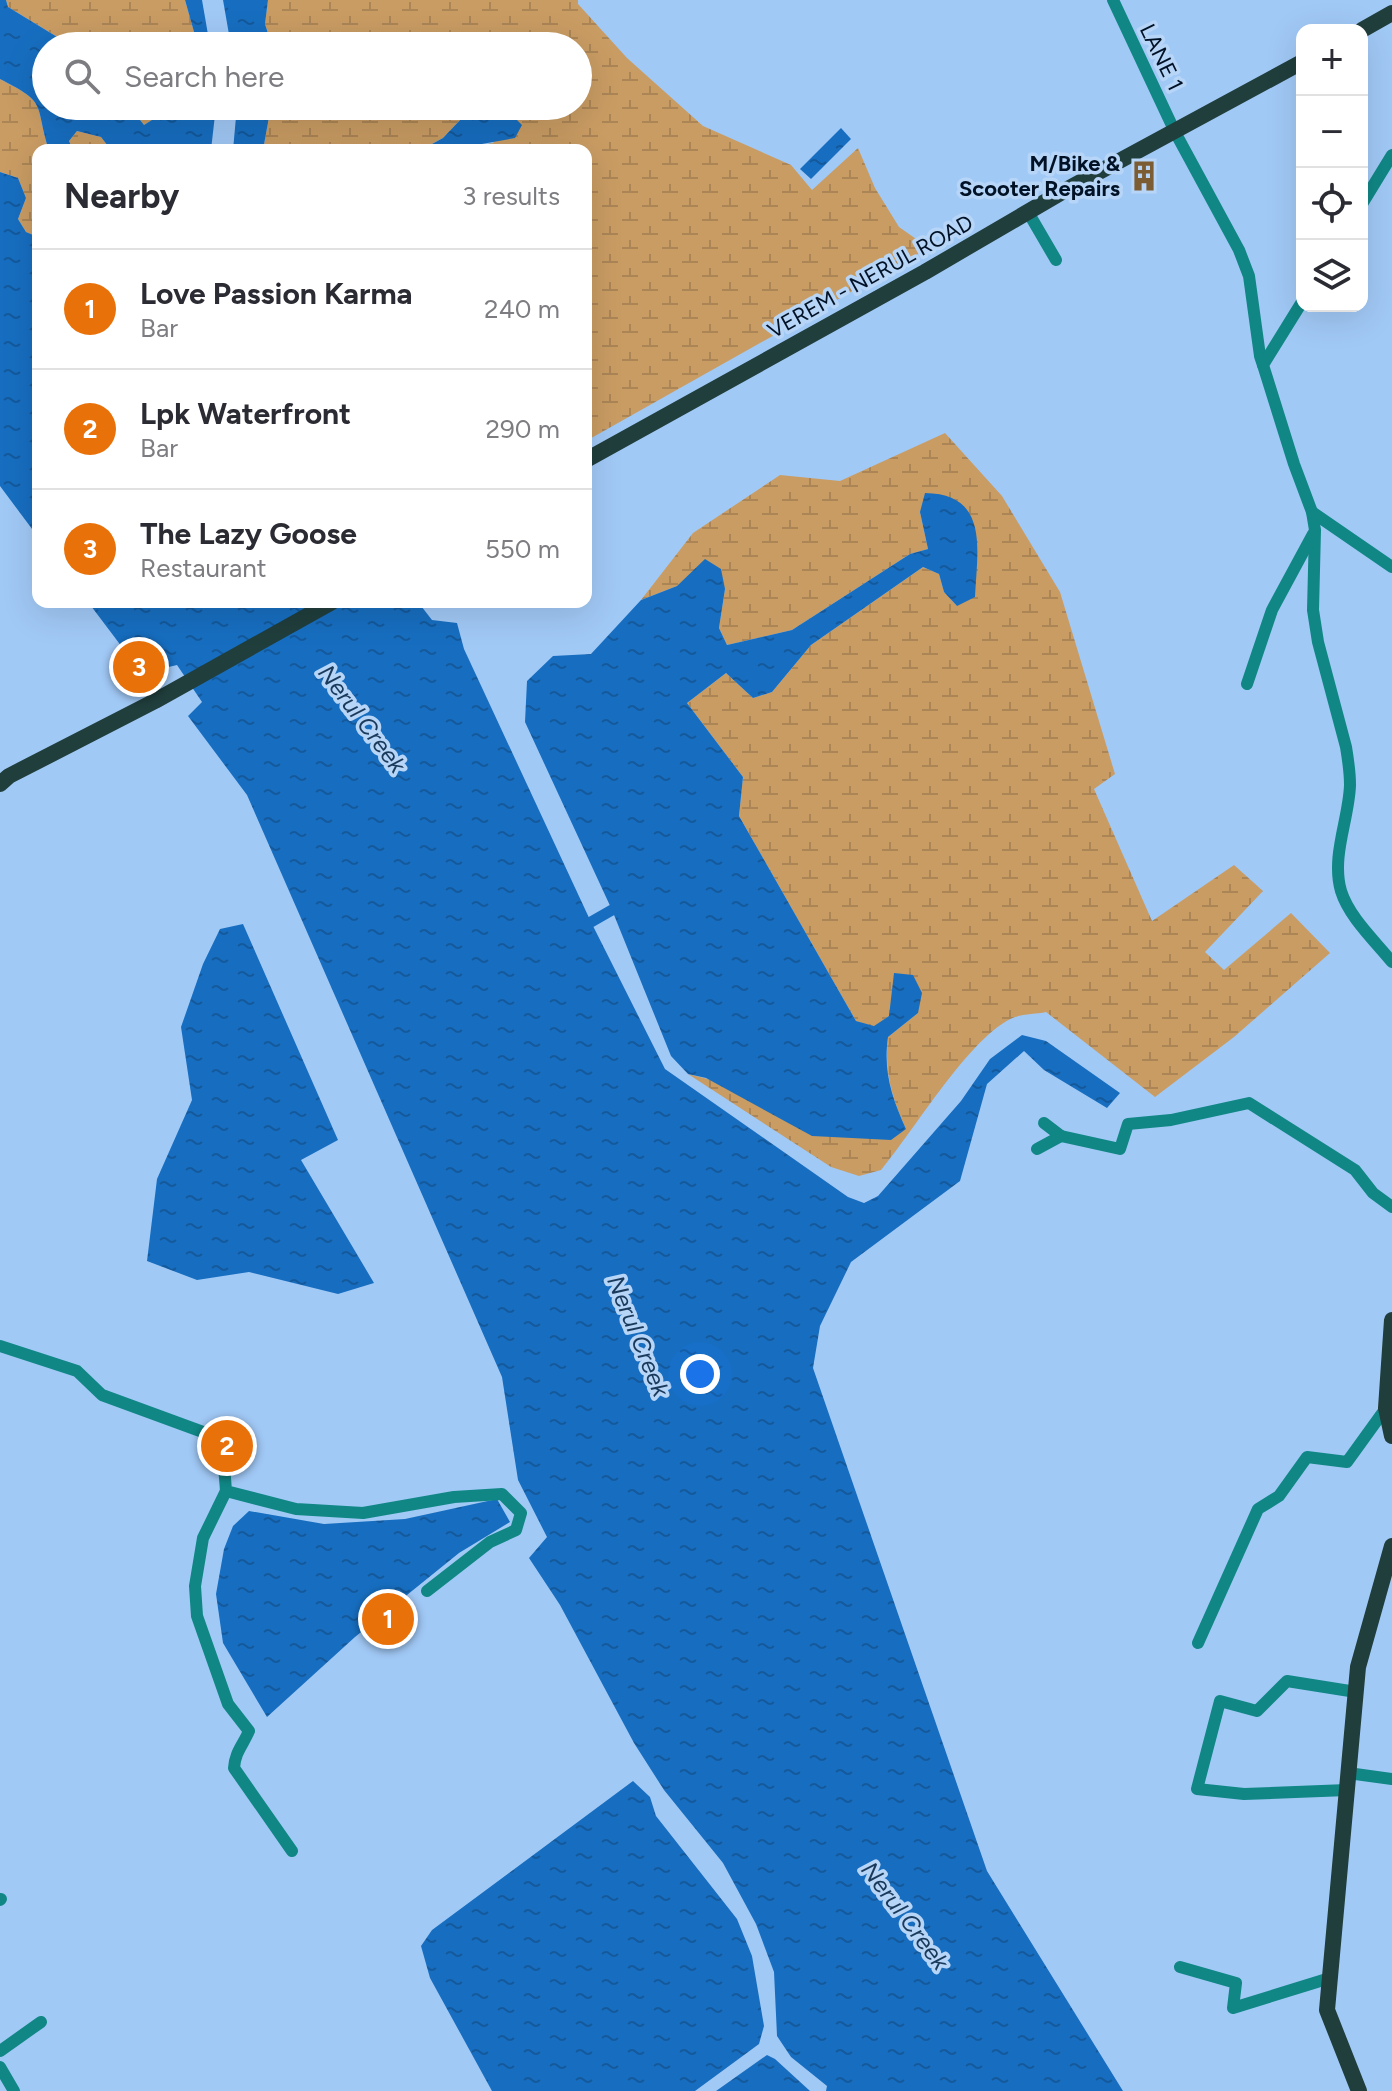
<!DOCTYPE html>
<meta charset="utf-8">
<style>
:root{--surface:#fff;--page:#f7f7f7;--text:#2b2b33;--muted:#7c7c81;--line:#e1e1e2;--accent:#111827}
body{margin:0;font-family:Figtree,sans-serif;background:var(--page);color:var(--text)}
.controls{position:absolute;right:24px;top:24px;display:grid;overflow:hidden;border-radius:16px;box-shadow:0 8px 32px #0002}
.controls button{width:72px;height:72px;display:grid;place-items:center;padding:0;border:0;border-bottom:2px solid var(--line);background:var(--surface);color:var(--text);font:40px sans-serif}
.you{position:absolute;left:700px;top:1374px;width:28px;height:28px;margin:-20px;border:6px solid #fff;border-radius:50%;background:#1a73e8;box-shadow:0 0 0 12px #1a73e833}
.badge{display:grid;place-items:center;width:52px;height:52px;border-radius:50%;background:var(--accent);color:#fff;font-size:26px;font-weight:700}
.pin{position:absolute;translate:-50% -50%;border:4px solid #fff;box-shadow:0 2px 8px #0006}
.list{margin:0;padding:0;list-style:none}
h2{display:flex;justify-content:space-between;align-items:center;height:104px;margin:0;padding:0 32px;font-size:34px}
h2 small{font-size:26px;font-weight:400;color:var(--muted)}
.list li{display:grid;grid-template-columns:52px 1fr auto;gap:24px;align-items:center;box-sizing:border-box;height:120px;padding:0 32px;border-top:2px solid var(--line)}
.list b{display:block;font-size:30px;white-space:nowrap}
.list p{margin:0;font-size:26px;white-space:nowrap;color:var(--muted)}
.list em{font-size:26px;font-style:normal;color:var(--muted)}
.icon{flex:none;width:44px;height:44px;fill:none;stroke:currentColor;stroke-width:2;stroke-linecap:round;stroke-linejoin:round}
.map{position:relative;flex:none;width:1392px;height:2091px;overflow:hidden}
.search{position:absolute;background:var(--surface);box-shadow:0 8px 32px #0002;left:32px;top:32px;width:560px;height:88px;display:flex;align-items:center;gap:20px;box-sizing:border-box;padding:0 28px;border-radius:44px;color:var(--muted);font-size:30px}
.panel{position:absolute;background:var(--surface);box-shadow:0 8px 32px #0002;left:32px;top:144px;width:560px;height:464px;border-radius:16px}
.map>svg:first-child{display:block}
.wetland{fill:url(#wetland-marsh)}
.water{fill:url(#water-ripples)}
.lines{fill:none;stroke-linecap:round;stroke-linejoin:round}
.canal{stroke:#176ec0;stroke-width:11}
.minor{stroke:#108785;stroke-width:12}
.major{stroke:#203e3c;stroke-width:16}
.labels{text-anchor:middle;stroke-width:7;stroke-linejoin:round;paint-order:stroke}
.street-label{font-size:22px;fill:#021226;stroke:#b7d5f7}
.poi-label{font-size:22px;font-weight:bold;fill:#021226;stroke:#b7d5f7;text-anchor:end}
.water-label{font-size:24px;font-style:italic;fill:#1a3a5c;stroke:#b7d5f7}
</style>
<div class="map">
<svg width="1392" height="2091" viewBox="0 0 1392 2091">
<defs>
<pattern id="wetland-marsh" width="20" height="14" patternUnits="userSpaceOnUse" patternTransform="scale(2)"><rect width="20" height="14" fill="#c99c63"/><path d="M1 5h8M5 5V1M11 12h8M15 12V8" fill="none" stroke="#ab8556"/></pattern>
<pattern id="water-ripples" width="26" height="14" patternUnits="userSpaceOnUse" patternTransform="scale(2)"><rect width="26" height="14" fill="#176ec0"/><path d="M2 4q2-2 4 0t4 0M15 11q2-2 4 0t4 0" fill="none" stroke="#13599c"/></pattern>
</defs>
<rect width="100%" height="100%" fill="#a1c9f6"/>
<g class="wetland">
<polygon points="6,0 185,0 198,46 72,46 8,7"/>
<polygon points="268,0 578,0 578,4 627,58 703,126 791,165 812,190 858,148 875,188 899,227 929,248 586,441 586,150 448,150 494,143 462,118 443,138 421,150 263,150 271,106 578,106 578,46 272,46 265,24"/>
<path d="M0,79c49,25 34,24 49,71h-11v87l-12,-5 -8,-13 8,-21 -8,-20 -18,-6z"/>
<polygon points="129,106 174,106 144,125"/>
<polygon points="77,131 101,137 111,150 73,150 69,141"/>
<path d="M945,433l57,63 58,96 55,182 -21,15 58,132 82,-56 29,26 -58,61 19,18 67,-57 39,40 -96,84 -79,60 -109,-85c-9,2 -22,2 -31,5 -44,17 -101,114 -134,153l-22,6 -28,-9 -143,-93 218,55c-14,-31 -22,-57 -18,-92l30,-24 -29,3 -15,11 -18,-6 -117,-205 4,-39 -56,-74 39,-30 27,25 19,-6 39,-47 112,-78 16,7 5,18 13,14 -37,-94 8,37 -18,5 -118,76 -65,15 -8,-17 6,-39 -48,-3 -36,14 52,-67 87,-58 60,6z"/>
</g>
<g class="water">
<path d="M0,0h6l2,7 64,39h-26v60h83l15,19 30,-19h42l-5,44h-100l-10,-13 -24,-6 -8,10 4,9h-24c-15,-47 0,-46 -49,-71z"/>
<polygon points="185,0 202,0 210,46 198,46"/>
<polygon points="223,0 268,0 265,24 272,46 231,46"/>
<polygon points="237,106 271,106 263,150 233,150"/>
<polygon points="482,112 513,116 522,125 515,138 448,150 421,150 443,138 462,118"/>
<polygon points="841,128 851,139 811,179 800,169"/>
<polygon points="0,172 18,178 26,198 18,219 26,232 38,237 38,537 0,486"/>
<path d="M925,493c65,1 52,58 50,104l-18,9 -13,-14 -5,-18 -16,-7 -112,78 -39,47 -19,6 -27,-25 -39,30 56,74 -4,39 117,205 18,5 15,-10 5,-43 19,2 9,18 -4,20 -30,24c-5,35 4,61 18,92l-15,11 -79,-4 -106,-58 -18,-4 -17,-18 -59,-146 -87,-188 2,-41 26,-25 38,-2 50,-54 36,-14 28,-27 16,10 4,20 -6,39 8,17 65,-15 118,-76 18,-5 -8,-37z"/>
<polygon points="88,602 418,602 432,620 457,623 464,649 591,922 665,1069 848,1197 864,1203 878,1196 961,1101 990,1059 1022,1035 1046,1041 1120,1093 1107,1108 1044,1070 1024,1051 987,1084 960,1181 851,1262 820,1326 813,1368 987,1871 1123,2091 826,2091 827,2086 791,2057 777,2036 774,1972 756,1924 723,1863 664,1790 634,1743 560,1605 529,1558 547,1537 518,1480 502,1377 247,795 188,716 202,702 177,665 152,671 137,645 122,647"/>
<polygon points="243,924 338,1140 301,1160 374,1283 338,1294 249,1272 197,1280 147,1261 157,1179 192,1100 181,1027 203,964 220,929"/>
<polygon points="497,1499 510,1522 459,1553 355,1637 267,1717 223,1643 216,1594 224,1549 233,1526 249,1511 324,1524 405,1519"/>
<polygon points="633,1781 650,1797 656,1816 737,1919 752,1956 764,2026 759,2044 695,2091 492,2091 430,1978 421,1946 432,1930"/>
<polygon points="767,2055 775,2059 810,2091 716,2091"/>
</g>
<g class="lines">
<polyline class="canal" points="591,922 612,910"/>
<g class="minor">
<polyline points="1113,0 1175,132 1239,250 1249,276 1260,356 1263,365"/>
<polyline points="1362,204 1392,155"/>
<polyline points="1028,212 1056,260"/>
<path d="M1302,302l-39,63 31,99 18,48 3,18 -2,80 5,32 28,105c2,12 4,25 4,38 -1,34 -19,71 -9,106 8,26 34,50 51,71"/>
<polyline points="1312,512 1392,567"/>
<polyline points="1247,684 1272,610 1313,534"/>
<polyline points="1044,1123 1061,1136"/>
<polyline points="1037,1149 1061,1136 1120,1149 1128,1124 1171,1120 1249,1103 1355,1170 1373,1193 1392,1207"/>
<polyline points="0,1346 77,1371 102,1395 222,1439 226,1491 296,1509 363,1513 454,1497 502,1494 521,1513 516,1530 490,1542 427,1591"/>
<path d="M226,1491l-23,47 -8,48 2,30 31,88 21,27c-6,14 -14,21 -15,37l58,83"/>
<polyline points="1198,1643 1258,1509 1279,1496 1307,1457 1347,1462 1386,1408"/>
<polyline points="1348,1773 1392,1779"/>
<polyline points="1347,1790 1244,1794 1197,1789 1220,1701 1257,1711 1287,1681 1356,1692"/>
<polyline points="0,1900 1,1899"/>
<polyline points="1180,1967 1236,1983 1233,2008 1330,1978"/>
<polyline points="0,2051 41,2022"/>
<polyline points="0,2067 14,2091"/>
</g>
<g class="major">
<polyline points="1362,30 1392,13"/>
<polyline points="586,460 925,272 1062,192 1302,62"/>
<polyline points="0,784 9,776 155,701 332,602"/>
<polyline points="1392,1320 1386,1408 1392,1436"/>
<polyline points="1359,2091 1327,2010 1358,1667 1392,1546"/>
</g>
</g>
<defs>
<g id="building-bare" transform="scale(2.4)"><path d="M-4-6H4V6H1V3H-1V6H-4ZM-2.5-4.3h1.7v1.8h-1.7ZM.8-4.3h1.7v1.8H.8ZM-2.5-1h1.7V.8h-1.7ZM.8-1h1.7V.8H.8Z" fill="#7c5c32" stroke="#b7d5f7" stroke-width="2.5" paint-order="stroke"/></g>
</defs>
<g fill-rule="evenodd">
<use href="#building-bare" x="1144" y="176"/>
</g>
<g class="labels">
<g class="street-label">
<text transform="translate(1162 57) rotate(64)" y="8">LANE 1</text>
<text transform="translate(870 276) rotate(-29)" y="8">VEREM - NERUL ROAD</text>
</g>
<g class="poi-label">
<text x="1120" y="171">M/Bike &amp;<tspan x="1120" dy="25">Scooter Repairs</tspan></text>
</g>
<g class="water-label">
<text transform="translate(362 719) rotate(53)" y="8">Nerul Creek</text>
<text transform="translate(638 1336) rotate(68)" y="8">Nerul Creek</text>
<text transform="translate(905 1916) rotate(53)" y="8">Nerul Creek</text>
</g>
</g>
</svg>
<div class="controls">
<button>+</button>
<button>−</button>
<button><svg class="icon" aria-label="locate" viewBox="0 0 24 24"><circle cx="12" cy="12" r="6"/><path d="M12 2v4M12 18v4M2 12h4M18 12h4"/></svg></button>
<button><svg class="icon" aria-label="layers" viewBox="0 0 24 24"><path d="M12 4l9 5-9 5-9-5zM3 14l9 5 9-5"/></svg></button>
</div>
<div class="you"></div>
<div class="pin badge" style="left:388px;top:1619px;background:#e8710a">1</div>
<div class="pin badge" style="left:227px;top:1446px;background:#e8710a">2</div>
<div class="pin badge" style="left:139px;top:667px;background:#e8710a">3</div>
<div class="search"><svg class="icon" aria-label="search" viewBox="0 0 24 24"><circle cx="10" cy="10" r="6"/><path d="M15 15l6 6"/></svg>Search here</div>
<section class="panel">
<h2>Nearby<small>3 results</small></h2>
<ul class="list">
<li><span class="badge" style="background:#e8710a">1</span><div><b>Love Passion Karma</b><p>Bar</p></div><em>240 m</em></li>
<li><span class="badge" style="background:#e8710a">2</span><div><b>Lpk Waterfront</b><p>Bar</p></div><em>290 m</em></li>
<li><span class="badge" style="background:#e8710a">3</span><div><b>The Lazy Goose</b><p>Restaurant</p></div><em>550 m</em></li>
</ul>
</section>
</div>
